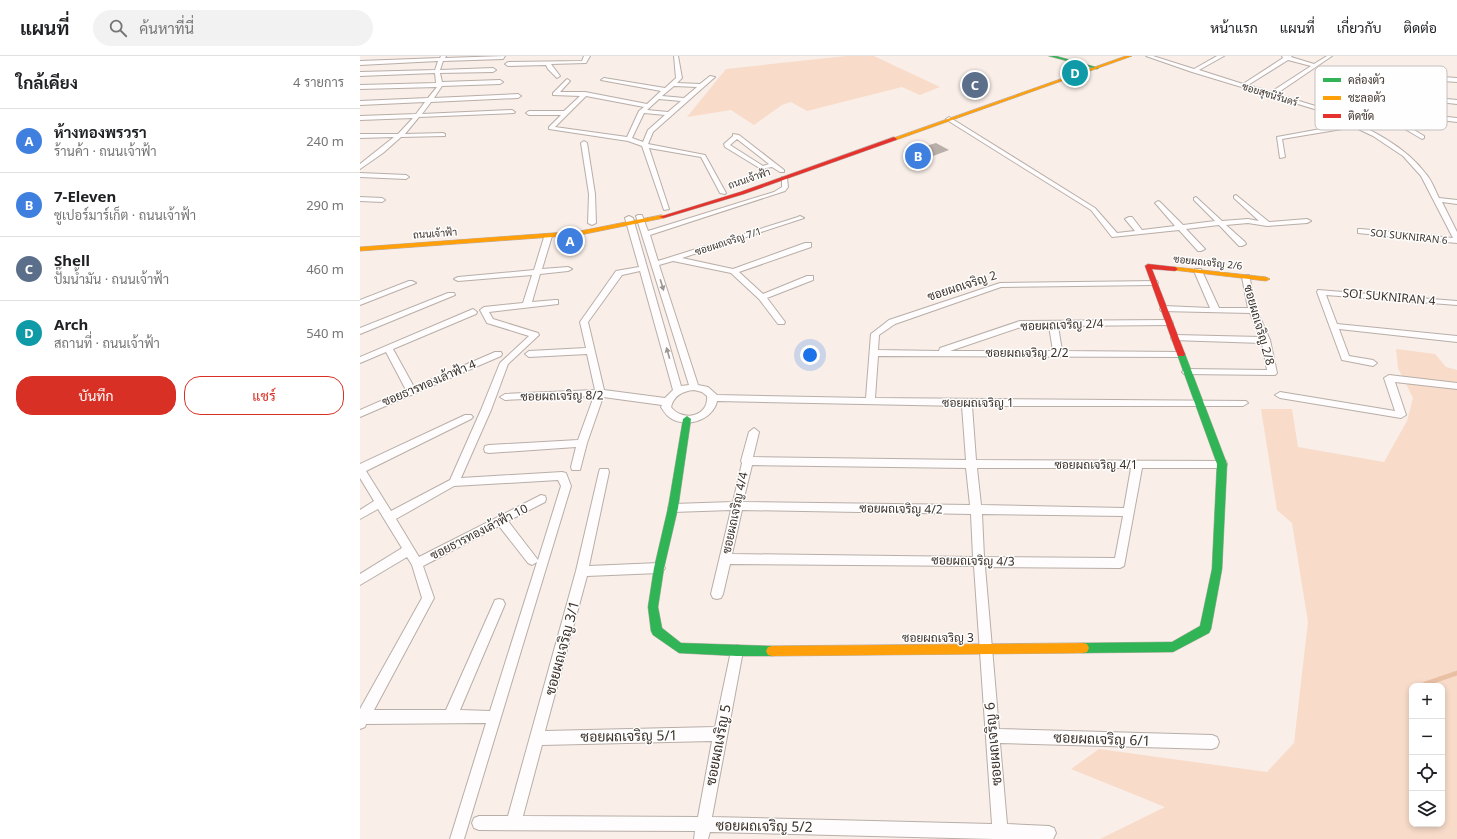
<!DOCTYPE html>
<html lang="th">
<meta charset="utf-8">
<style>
:root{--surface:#fff;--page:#f2f2f2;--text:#202124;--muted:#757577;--line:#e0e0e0;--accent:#d93025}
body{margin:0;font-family:"Noto Sans",Sarabun,sans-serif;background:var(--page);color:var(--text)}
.controls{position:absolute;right:12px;bottom:12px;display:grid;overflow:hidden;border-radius:8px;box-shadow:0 2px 6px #0003}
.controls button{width:36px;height:36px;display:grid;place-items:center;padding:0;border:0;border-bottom:1px solid var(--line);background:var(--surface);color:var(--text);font:20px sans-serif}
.you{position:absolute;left:450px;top:299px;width:14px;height:14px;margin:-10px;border:3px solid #fff;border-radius:50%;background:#1a73e8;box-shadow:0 0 0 6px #1a73e833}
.badge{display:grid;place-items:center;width:26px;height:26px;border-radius:50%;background:var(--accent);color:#fff;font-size:13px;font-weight:700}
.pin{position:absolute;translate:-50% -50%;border:2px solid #fff;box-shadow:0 1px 4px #0006}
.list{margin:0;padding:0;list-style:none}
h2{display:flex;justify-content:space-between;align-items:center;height:52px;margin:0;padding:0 16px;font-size:17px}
h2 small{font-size:13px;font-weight:400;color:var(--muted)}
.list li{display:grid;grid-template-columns:26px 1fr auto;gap:12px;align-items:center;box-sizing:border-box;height:64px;padding:0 16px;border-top:1px solid var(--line)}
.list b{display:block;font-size:15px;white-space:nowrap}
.list p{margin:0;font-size:13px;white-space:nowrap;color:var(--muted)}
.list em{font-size:13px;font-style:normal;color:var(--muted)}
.actions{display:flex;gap:8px;padding:12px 16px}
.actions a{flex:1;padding:9px 0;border:1px solid var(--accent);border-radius:16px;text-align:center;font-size:14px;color:var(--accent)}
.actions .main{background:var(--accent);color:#fff}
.icon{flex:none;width:22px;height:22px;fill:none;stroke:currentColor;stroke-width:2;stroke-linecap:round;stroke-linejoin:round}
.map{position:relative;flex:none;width:1097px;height:783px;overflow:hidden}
header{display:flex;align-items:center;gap:24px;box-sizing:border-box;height:56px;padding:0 20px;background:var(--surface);border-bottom:1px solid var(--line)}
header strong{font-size:19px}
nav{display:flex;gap:22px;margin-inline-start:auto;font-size:14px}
.search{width:280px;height:36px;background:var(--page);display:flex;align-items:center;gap:10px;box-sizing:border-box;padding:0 14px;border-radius:22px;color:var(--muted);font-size:15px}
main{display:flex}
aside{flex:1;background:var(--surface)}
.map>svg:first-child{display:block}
.green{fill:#f8dbc9;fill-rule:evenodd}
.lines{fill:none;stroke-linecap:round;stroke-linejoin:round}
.stream{stroke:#eac0a5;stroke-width:4.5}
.building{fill:#b9afa9}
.street-casing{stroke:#b8aea8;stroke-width:2}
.fast-casing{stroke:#b8aea8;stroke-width:1}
.slow-casing{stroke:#b8aea8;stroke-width:1}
.jam-casing{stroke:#b8aea8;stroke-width:1}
.street{fill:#fefcfc;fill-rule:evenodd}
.fast{fill:#30b455;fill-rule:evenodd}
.slow{fill:#ff9f0a;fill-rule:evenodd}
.jam{fill:#e5322d;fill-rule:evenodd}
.oneway{fill:#9c9692}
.labels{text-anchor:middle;stroke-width:3;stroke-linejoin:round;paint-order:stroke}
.far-street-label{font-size:10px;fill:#3b3029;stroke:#fefefe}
.street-label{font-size:12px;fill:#3b3029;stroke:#fefefe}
.near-street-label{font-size:14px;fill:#3b3029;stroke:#fefefe}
.key{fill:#fefefe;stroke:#c4c0be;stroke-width:1}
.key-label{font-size:11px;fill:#3b3029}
</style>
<header>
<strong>แผนที่</strong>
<div class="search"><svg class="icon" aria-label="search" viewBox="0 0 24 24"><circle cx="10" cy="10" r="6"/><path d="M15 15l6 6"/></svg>ค้นหาที่นี่</div>
<nav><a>หน้าแรก</a><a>แผนที่</a><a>เกี่ยวกับ</a><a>ติดต่อ</a></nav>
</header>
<main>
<aside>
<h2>ใกล้เคียง<small>4 รายการ</small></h2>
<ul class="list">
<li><span class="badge" style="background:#3f7fe0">A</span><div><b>ห้างทองพรวรา</b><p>ร้านค้า · ถนนเจ้าฟ้า</p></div><em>240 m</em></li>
<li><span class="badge" style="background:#3f7fe0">B</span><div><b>7-Eleven</b><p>ซูเปอร์มาร์เก็ต · ถนนเจ้าฟ้า</p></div><em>290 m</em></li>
<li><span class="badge" style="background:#5c6f8a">C</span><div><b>Shell</b><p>ปั๊มน้ำมัน · ถนนเจ้าฟ้า</p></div><em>460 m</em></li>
<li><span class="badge" style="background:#0f9aa8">D</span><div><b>Arch</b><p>สถานที่ · ถนนเจ้าฟ้า</p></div><em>540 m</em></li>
</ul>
<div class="actions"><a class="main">บันทึก</a><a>แชร์</a></div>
</aside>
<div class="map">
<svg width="1097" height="783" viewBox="0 0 1097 783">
<rect width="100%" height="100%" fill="#f9eee8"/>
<g class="green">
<polygon points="486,0 514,0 580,31 560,39 542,31 447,55 431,46 422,49 394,69 371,54 327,61 366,13"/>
<path d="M1036,293l39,5 11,13 11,3v469h-357l65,-32 -94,-38 28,-20 168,23 27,-29 14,-121 -16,-99 -15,-13 -16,-101h31l6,38 86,15 23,-41 6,-23 -15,-30zM1052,630h30v138h-30z"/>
</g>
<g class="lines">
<polyline class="stream" points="1065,630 1065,628 1097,617"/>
</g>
<polygon class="building" points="576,87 589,94 557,106 547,99 549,98 546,96"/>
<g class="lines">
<g class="street-casing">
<g id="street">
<polygon points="81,0 86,0 85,2 145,0 143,3 83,5 80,14 133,12 136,14 133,16 80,17 82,26 140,24 143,26 140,28 82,30 74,42 158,38 161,40 158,42 71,46 62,58 152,54 155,56 154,57 59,61 45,78 83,77 85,78 85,80 41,81 23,97 0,113 0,108 34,81 0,82 0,78 38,78 53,62 0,64 0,60 56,58 65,46 0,49 0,45 68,42 77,31 0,33 0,29 76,27 75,17 0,20 0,16 75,14 78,5 0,9 0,5 80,2"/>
<polygon points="224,0 230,0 226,7 191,8 200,20 197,22 188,13 186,9 148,10 145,8 148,6 222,5"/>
<path d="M314,0h4l4,22 -5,5 23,1 10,-8 5,1 -62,55 -5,12 57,11 21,38 -1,1 -5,-1 -19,-36 -52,-9 20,61 -5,1 -22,-64 -14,-5 -79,-12v-2l12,-12h-32l-3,-2 3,-2h35l16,-15 -27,-1v-2l14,-14 3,2 -10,11h25l62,12 14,-13 -60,-11 3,-2 61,10 11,-10zM314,30l23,1 -13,11 -22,-2zM226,40l58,11 -5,4 -12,26 -72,-10zM299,43l22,2 -13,11 -21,-2zM284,57l21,2 -17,15 -5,12 -11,-4z"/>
<path d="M786,0h7l41,13 23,-13h7l-25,14 44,14 40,-26 -1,-2h10l-1,1 23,7 13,-8h5l-56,38 46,14 24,-19 26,-17 85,6v4l-84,-6 -20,13 104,11v4l-108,-12 -7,5 39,13 76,8v4l-69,-8 36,22v2l-2,1 -46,-27 -37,-12 -12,10c35,16 75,32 99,64 6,7 9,16 13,24l18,2v4l-15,-2 15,30v11l-99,-10v-4h3l92,9 -32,-62 -18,-20 -30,-20 -19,-9 -72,12 3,18 -5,1 -3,-21 71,-13 -27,-13 -129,-39zM928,4l23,6 -40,26 -23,-7z"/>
<polygon points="589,61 735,152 757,177 775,175 765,163 769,161 772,161 782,174 815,170 796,148 795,147 798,145 800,146 823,169 855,165 834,144 834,142 836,141 862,165 888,163 899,165 874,142 874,140 876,139 909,166 947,163 951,165 947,167 907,170 888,167 866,169 885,186 886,188 882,190 879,190 859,169 826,173 845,193 841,195 838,195 819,174 752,181 731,154 587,64 586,63"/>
<path d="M373,78l6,1 45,35v2h-4l-8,-5 -11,2 -36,-22 -1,-3 9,-8zM377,83l32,25 -6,2 -33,-21z"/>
<polygon points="224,85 227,87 235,138 236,167 232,169 228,167 229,138 221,87"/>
<polygon points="0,117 46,119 49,121 46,123 0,121"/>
<path d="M422,121l5,1 1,9 -3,4 -135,44 8,26 140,-44 2,-1 4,2 -122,40 51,11 72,-26h6v4l-72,25 24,22 44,-18h6v4l-46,18 18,24 -1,2h-6l-19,-25 -28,-26 -58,-12 -14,4 39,120 10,2 9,8 149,3 5,-64 18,-14 111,-37 157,-2 1,2 -4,2 -153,2 -106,37 -16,11 -1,15 61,1 1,-3 80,-27 149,-1 3,1 1,2 -1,2 -114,1 4,25 119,1 3,1 1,2 -1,2 -306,-1 -3,42 371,3 2,2 -5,3h-271l4,54 250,1 1,3 -1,3 -4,1h-80l-18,98 -4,2 -135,-1 14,162 213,6 5,2 2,5 -2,5 -5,2 -212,-6 7,81 42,2 5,2 2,5 -3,6h-60l-283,-7 -2,7h-14l1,-8 -216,-1 -5,-2 -2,-5 2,-5 5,-2h29l68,-245 23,-99 1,-3h8l1,3 -20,94 70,-3 4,2 2,3 -2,3 -4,2 -72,3 -42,155 170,-4 16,-76 2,-4 4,-2 4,2 2,4 -31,166 280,7 -18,-258 -244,-2 -7,30 -2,4 -4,1 -4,-1 -2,-4 20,-84 -58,2 -4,-1 -1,-3 1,-3 4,-1 60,-2 9,-39 -1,-2 8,-29 5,-4 5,4 -6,25 213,3 -4,-54 -245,-5c-4,20 -33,28 -48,16 -3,-2 -6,-7 -8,-10l1,-2 -59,-8 -16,46 -7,27h-8l-1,-3 5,-20 -87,6 -4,-1 -1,-3 1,-3 4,-1 89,-5 16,-44 -89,4 -5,-3 5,-3 90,-4 -8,-36 -58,3 -4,-3 4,-3 57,-3 -6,-26 36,-51 23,-4 -14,-49 4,-2 4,2 48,168 8,-1 -53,-169 2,-1h4l6,16 126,-39 8,-5zM280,215l33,119 -8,8 -61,-8 -16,-68 34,-47zM689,270l4,25h-103l71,-24zM334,334l8,2 5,4c2,21 -25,26 -36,11 3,-12 12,-16 23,-17zM392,409l214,3 4,37 -227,-3zM617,412h154l-7,40 -143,-3zM382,454l229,4 2,43 -241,-3zM622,458l141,2 -8,42 -131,-1zM352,685l-14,76 -175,-1 19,-71z"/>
<polygon points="0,141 22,142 25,144 22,146 0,145"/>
<path d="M185,178h6l1,2 -10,33 26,-2 4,2 -4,2 -28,3 -8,28 23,-2h3v4l-69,8 4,7 45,14 1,2 -31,29 -17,46 -30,68 101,-6 4,1 5,13 -107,353h-14l36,-116 -120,1 -1,3 -5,2v-20l62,-111 -10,-33 -5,-8 -47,28v-11l42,-26 -24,-39 -18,10v-9l14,-9 -14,-23v-14l105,-49h6l2,2 -2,2 -105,52 25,40 59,-31 31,-70 19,-47 29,-27 -42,-13 -7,-13 4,-3 39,-4 9,-28 -74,6 -4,-2 4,-2 76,-7zM198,424l3,6 -23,74 -30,-39 37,-19 1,-3 -1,-3 -4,-1 -122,62 -23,-38 58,-33zM139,470l29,37 4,2 5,-3 -47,149 -30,-1 45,-106 -2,-4 -4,-1 -4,1 -49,110h-72l60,-112 -11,-32z"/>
<polygon points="835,213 841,213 842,215 859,252 888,252 882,221 886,219 889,219 897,255 910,284 917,317 915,319 824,318 822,316 824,314 827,313 907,314 902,287 812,284 811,282 815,279 900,281 890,257 801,255 800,253 804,250 850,252 834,215"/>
<polygon points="49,225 52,225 56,227 0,249 0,244"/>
<polygon points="958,234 1097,245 1097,249 966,239 977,268 1097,280 1097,286 979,273 989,300 1013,304 1017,307 1013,310 982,304 957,236"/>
<polygon points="88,237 94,237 95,239 0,278 0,272"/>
<polygon points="113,253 117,256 116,258 33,293 54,331 135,296 141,296 142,298 141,300 0,361 0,354 46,334 26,296 0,307 0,301"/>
<polygon points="1029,319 1097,327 1097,333 1035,326 1046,359 1041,362 920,342 915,339 920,336 1035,355 1024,322"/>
</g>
</g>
<g class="fast-casing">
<g id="fast">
<polygon points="689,0 696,0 739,12 737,13"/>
<polygon points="821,295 825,298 867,408 862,513 851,573 849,577 813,596 723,597 719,596 717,592 719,588 723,587 812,586 840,570 852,513 857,408 817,298"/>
<polygon points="327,360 331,363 318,452 304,512 298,551 302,572 321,587 412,590 416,591 418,595 416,599 412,600 377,600 319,597 293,579 291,575 288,551 294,512 308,452 323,363"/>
</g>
</g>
<g class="slow-casing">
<g id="slow">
<polygon points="766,0 772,0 536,84 531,83"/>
<polygon points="302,159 305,161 304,162 220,179 0,195 0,191 220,175"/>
<polygon points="815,211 906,221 910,223 906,225 813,214 812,213"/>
<polygon points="723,587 727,588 729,592 727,596 723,597 412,600 408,599 406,595 408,591 412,590"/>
</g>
</g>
<g class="jam-casing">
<g id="jam">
<polygon points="534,81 537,83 536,84 384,138 304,162 299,161 380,136"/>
<polygon points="788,208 815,211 818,213 815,215 792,213 825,298 824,300 818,300 817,298 785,210"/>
</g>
</g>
<use href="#street" class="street"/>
<use href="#fast" class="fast"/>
<use href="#slow" class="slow"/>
<use href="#jam" class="jam"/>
</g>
<defs><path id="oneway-solid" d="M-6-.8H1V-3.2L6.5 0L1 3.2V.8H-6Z"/></defs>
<g class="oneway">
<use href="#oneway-solid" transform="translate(302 229) rotate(73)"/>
<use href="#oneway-solid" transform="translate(308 297) rotate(-106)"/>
</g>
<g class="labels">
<g class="far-street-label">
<text transform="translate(910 38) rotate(17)" y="4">ซอยสุขนิรันดร์</text>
<text transform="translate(389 122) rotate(-19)" y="4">ถนนเจ้าฟ้า</text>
<text transform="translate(75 177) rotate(-4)" y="4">ถนนเจ้าฟ้า</text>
<text transform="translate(1049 180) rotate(6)" y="4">SOI SUKNIRAN 6</text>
<text transform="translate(368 185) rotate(-18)" y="4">ซอยผถเจริญ 7/1</text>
<text transform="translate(848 206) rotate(6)" y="4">ซอยผถเจริญ 2/6</text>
</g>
<g class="street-label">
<text transform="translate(602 230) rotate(-18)" y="4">ซอยผถเจริญ 2</text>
<text transform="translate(1029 241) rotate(5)" y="4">SOI SUKNIRAN 4</text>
<text transform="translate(702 269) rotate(-2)" y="4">ซอยผถเจริญ 2/4</text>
<text transform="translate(899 269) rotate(74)" y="4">ซอยผถเจริญ 2/8</text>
<text x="667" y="301">ซอยผถเจริญ 2/2</text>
<text transform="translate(69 327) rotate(-23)" y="4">ซอยธารทองเล้าฟ้า 4</text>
<text transform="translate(202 340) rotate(-1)" y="4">ซอยผถเจริญ 8/2</text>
<text x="618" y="351">ซอยผถเจริญ 1</text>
<text x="736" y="413">ซอยผถเจริญ 4/1</text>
<text transform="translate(541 453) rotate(1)" y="4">ซอยผถเจริญ 4/2</text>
<text transform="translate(375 457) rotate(-78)" y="4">ซอยผถเจริญ 4/4</text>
<text transform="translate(119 476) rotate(-27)" y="4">ซอยธารทองเล้าฟ้า 10</text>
<text transform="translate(613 505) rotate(1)" y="4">ซอยผถเจริญ 4/3</text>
<text x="578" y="586">ซอยผถเจริญ 3</text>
</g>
<g class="near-street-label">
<text transform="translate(202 592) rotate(-75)" y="5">ซอยผถเจริญ 3/1</text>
<text transform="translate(269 680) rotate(-1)" y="5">ซอยผถเจริญ 5/1</text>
<text transform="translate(742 683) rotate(2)" y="5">ซอยผถเจริญ 6/1</text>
<text transform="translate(633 688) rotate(-95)" y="5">ซอยผถเจริญ 6</text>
<text transform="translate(358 689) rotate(-79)" y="5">ซอยผถเงริญ 5</text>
<text transform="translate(404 770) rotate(1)" y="5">ซอยผถเจริญ 5/2</text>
</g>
</g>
<rect x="955" y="10" width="132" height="64" rx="6" class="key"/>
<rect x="963" y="22" width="18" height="4" fill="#30b455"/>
<rect x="963" y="40" width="18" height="4" fill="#ff9f0a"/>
<rect x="963" y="58" width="18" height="4" fill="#e5322d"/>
<g class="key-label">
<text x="988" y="28">คล่องตัว</text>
<text x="988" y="46">ชะลอตัว</text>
<text x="988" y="64">ติดขัด</text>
</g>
</svg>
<div class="controls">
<button>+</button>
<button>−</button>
<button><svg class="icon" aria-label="locate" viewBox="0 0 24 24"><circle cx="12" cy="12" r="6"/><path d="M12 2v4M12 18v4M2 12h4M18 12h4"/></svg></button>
<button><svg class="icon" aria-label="layers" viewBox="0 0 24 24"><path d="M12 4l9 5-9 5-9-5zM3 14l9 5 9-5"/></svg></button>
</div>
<div class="you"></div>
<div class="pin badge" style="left:210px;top:185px;background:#3f7fe0">A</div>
<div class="pin badge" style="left:558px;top:100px;background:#3f7fe0">B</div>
<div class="pin badge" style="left:615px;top:29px;background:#5c6f8a">C</div>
<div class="pin badge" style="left:715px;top:17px;background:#0f9aa8">D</div>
</div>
</main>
